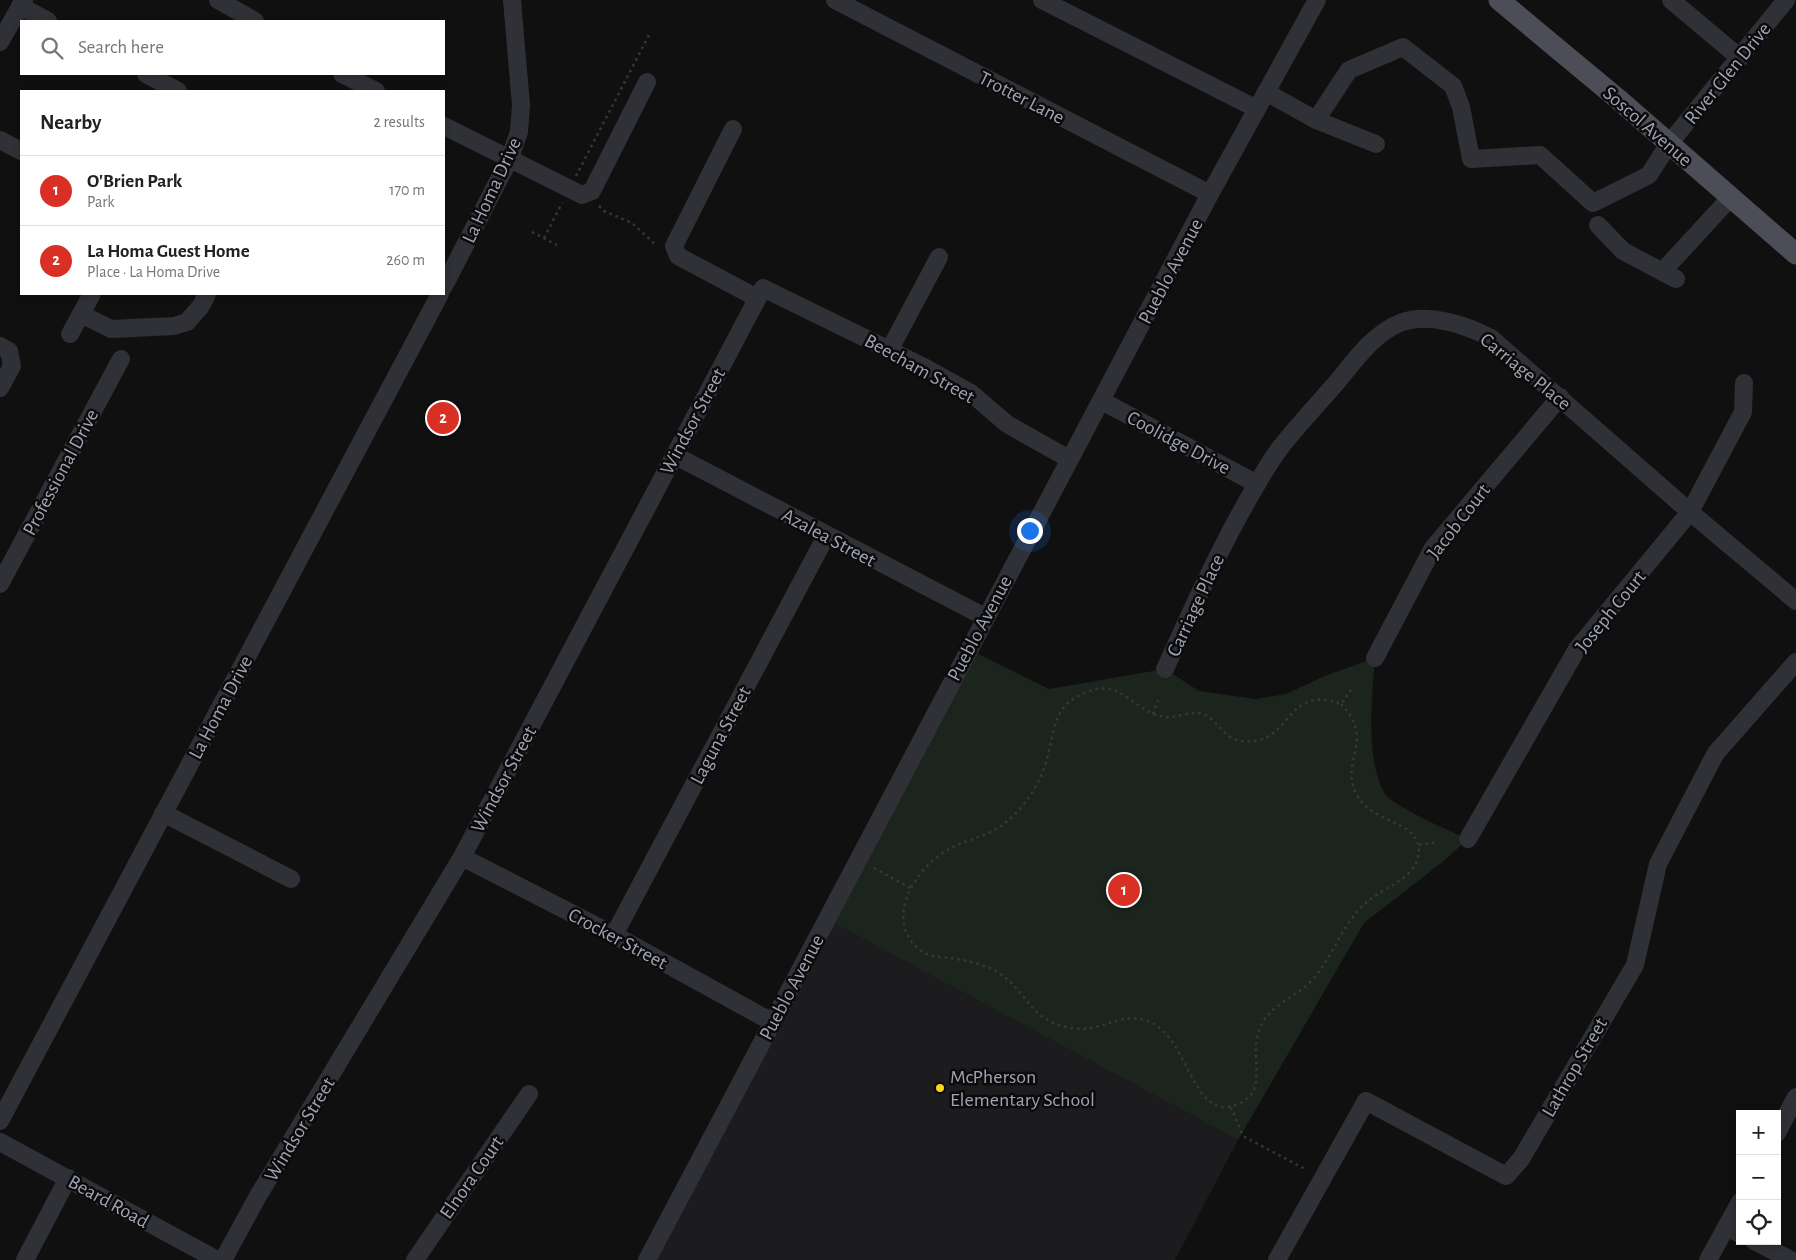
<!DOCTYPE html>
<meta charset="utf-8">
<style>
:root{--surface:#fff;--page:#f2f2f2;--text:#222;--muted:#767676;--line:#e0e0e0;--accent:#d93025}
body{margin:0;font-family:"Alegreya Sans",sans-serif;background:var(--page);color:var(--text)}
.controls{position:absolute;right:15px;bottom:15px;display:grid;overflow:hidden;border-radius:0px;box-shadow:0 2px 8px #0003}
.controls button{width:45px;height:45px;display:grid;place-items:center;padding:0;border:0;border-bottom:1px solid var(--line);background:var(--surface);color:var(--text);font:25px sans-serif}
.you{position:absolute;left:1029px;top:530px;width:18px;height:18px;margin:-12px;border:4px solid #fff;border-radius:50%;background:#1a73e8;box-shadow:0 0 0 8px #1a73e833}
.badge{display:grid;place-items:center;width:32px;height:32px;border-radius:50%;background:var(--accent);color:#fff;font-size:16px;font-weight:700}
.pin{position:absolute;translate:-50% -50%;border:2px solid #fff;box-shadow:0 1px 5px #0006}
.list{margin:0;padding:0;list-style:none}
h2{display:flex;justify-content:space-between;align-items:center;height:65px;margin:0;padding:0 20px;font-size:21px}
h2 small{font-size:16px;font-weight:400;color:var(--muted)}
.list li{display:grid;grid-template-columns:32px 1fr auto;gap:15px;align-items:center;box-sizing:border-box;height:70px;padding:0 20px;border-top:1px solid var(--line)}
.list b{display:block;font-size:19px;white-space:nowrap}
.list p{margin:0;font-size:16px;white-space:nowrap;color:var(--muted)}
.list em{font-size:16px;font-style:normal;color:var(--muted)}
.icon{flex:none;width:28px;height:28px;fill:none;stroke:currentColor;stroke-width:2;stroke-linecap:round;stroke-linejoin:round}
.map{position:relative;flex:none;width:1796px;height:1260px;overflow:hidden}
.search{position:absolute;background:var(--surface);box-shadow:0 2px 8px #0003;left:20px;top:20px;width:425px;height:55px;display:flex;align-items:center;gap:12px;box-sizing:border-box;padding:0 18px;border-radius:0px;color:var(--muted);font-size:19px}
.panel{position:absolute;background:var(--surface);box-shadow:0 2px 8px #0003;left:20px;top:90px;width:425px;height:205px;border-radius:0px}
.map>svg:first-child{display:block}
.built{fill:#1c1c1e}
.green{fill:#1c241e}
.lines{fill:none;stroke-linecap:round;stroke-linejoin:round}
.path{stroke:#36373d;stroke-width:2.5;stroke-dasharray:2.5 4;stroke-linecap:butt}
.minor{stroke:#303136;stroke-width:18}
.major{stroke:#4c4d56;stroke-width:21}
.poi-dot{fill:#fcd41d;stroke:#0b0b0c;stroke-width:2}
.labels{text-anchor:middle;stroke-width:5;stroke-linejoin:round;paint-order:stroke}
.street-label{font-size:20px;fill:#a0a3b3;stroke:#0b0b0c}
.poi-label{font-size:20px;fill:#a0a3b3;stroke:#0b0b0c;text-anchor:start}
</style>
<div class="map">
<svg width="1796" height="1260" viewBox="0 0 1796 1260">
<rect width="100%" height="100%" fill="#101011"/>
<polygon class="built" points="826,919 1238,1140 1175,1260 647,1260"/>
<path class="green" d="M968,649l81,40 116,-20 34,22 57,8 30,-5 41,-19 48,-17c-3,37 -10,103 10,136 7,11 68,39 83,45l-23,21 -81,63 -126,217 -412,-221z"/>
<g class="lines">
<g class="path">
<polyline points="576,176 649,35"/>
<polyline points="599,206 604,211 632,223 656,245"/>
<polyline points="532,232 557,245"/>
<polyline points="544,238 562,203"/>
<path d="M1341,704c36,37 -4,58 17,93 16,28 68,24 60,60 -5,23 -36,31 -51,45 -24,20 -33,52 -53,76 -12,14 -29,21 -42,33 -36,33 6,78 -36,94 -47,17 -47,-78 -95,-86 -26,-5 -44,16 -75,8 -34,-8 -36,-28 -59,-48 -16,-14 -37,-18 -57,-21 -7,-1 -17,-1 -23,-4 -9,-3 -17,-13 -21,-22 -12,-31 17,-69 43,-83 19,-10 40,-13 56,-26 20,-16 36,-41 42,-64 8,-28 5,-51 35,-65 41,-20 51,21 85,23 13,1 26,-8 38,-2 14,7 19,24 37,26 51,6 41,-58 99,-37l10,-14"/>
<polyline points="1153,714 1158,700"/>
<polyline points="1419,845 1438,842"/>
<polyline points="874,868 912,889"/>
<polyline points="1231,1107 1243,1136 1305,1169"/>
</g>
<g class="minor">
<polyline points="218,0 255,21"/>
<polyline points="835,0 1210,194"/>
<polyline points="1042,0 1257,109"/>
<polyline points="1671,0 1740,58"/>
<polyline points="20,6 48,21"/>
<polyline points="0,42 24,0"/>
<polyline points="146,74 178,91"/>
<polyline points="342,74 376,91"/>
<polyline points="1266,92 1316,120 1349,70 1403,47 1453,86 1461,107 1471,159 1540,155 1593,203 1649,175 1668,145 1786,0"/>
<polyline points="1316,120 1376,144"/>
<polyline points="444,126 582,195 592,191 647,82"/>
<polyline points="733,129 674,246 678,256 757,298"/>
<polyline points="0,140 21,151"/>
<polyline points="1598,225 1623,251 1676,279"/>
<polyline points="1662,272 1731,197"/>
<polyline points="444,286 509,160 519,132 521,105 512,0"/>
<polyline points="81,314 111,329 174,326 187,322 201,306 207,294"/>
<polyline points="70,334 92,294"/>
<polyline points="0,346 9,351 12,366 0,388"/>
<polyline points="890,349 939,257"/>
<polyline points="1102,401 1257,484"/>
<polyline points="674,455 985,617"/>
<polyline points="0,584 121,359"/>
<polyline points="1375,658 1433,548 1560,397"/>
<path d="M1165,669c24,-53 48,-106 76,-157 12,-21 24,-44 39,-64 18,-23 38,-44 57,-66 18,-22 36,-48 63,-59 28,-11 66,2 91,15l199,174 106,89"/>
<polyline points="163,813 291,879"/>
<polyline points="1468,839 1577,649 1690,512 1743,412 1744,383"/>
<polyline points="462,857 614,935 772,1022"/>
<polyline points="614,935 826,536"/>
<polyline points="0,1121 440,294"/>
<polyline points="1777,1133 1796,1097"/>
<polyline points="0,1142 217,1260"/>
<polyline points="1726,1227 1740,1234"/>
<polyline points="1754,1241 1791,1260"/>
<polyline points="25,1260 68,1178"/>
<polyline points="223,1260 258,1196 462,857 763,288 926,368 971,393 1007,424 1069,459"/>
<polyline points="415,1260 529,1094"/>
<polyline points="647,1260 1210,194 1317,0"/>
<polyline points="1277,1260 1366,1101 1506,1176 1521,1159 1635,965 1658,864 1710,764 1716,753 1796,662"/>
<polyline points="1708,1260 1740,1202"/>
</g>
<polyline class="major" points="1499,0 1618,99 1796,254"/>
</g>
<circle class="poi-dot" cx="940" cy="1088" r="5"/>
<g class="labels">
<g class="street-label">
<text transform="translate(1727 73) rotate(-51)" y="7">River Glen Drive</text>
<text transform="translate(1022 97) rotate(27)" y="7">Trotter Lane</text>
<text transform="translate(1648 126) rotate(41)" y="7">Soscol Avenue</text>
<text transform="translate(491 190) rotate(-65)" y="7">La Homa Drive</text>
<text transform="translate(1170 271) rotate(-62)" y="7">Pueblo Avenue</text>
<text transform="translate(920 368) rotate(29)" y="7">Beecham Street</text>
<text transform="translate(1526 371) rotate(39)" y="7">Carriage Place</text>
<text transform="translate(692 421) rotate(-62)" y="7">Windsor Street</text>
<text transform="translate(1179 442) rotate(28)" y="7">Coolidge Drive</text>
<text transform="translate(60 472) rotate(-62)" y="7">Professional Drive</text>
<text transform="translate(1458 521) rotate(-52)" y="7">Jacob Court</text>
<text transform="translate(829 537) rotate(28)" y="7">Azalea Street</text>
<text transform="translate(1195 605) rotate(-65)" y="7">Carriage Place</text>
<text transform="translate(1610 611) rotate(-51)" y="7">Joseph Court</text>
<text transform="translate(979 628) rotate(-62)" y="7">Pueblo Avenue</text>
<text transform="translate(220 707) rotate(-62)" y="7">La Homa Drive</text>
<text transform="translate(720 735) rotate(-62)" y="7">Laguna Street</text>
<text transform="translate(503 779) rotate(-62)" y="7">Windsor Street</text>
<text transform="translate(618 938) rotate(28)" y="7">Crocker Street</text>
<text transform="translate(791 987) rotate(-62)" y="7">Pueblo Avenue</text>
<text transform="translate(1574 1067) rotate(-60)" y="7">Lathrop Street</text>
<text transform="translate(299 1129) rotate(-59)" y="7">Windsor Street</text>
<text transform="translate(471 1177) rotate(-55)" y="7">Elnora Court</text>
<text transform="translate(109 1201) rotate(29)" y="7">Beard Road</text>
</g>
<g class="poi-label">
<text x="950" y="1083">McPherson<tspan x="950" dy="23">Elementary School</tspan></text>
</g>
</g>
</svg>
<div class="controls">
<button>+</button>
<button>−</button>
<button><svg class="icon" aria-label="locate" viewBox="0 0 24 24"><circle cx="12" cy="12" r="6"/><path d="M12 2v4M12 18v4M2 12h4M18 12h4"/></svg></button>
</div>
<div class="you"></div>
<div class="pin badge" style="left:1124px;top:890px">1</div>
<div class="pin badge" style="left:443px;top:418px">2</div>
<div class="search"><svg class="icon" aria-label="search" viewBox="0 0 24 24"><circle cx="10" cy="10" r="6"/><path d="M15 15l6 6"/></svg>Search here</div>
<section class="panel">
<h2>Nearby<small>2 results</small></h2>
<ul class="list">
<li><span class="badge">1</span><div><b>O'Brien Park</b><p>Park</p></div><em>170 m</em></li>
<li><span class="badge">2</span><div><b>La Homa Guest Home</b><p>Place · La Homa Drive</p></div><em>260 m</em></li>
</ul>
</section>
</div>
